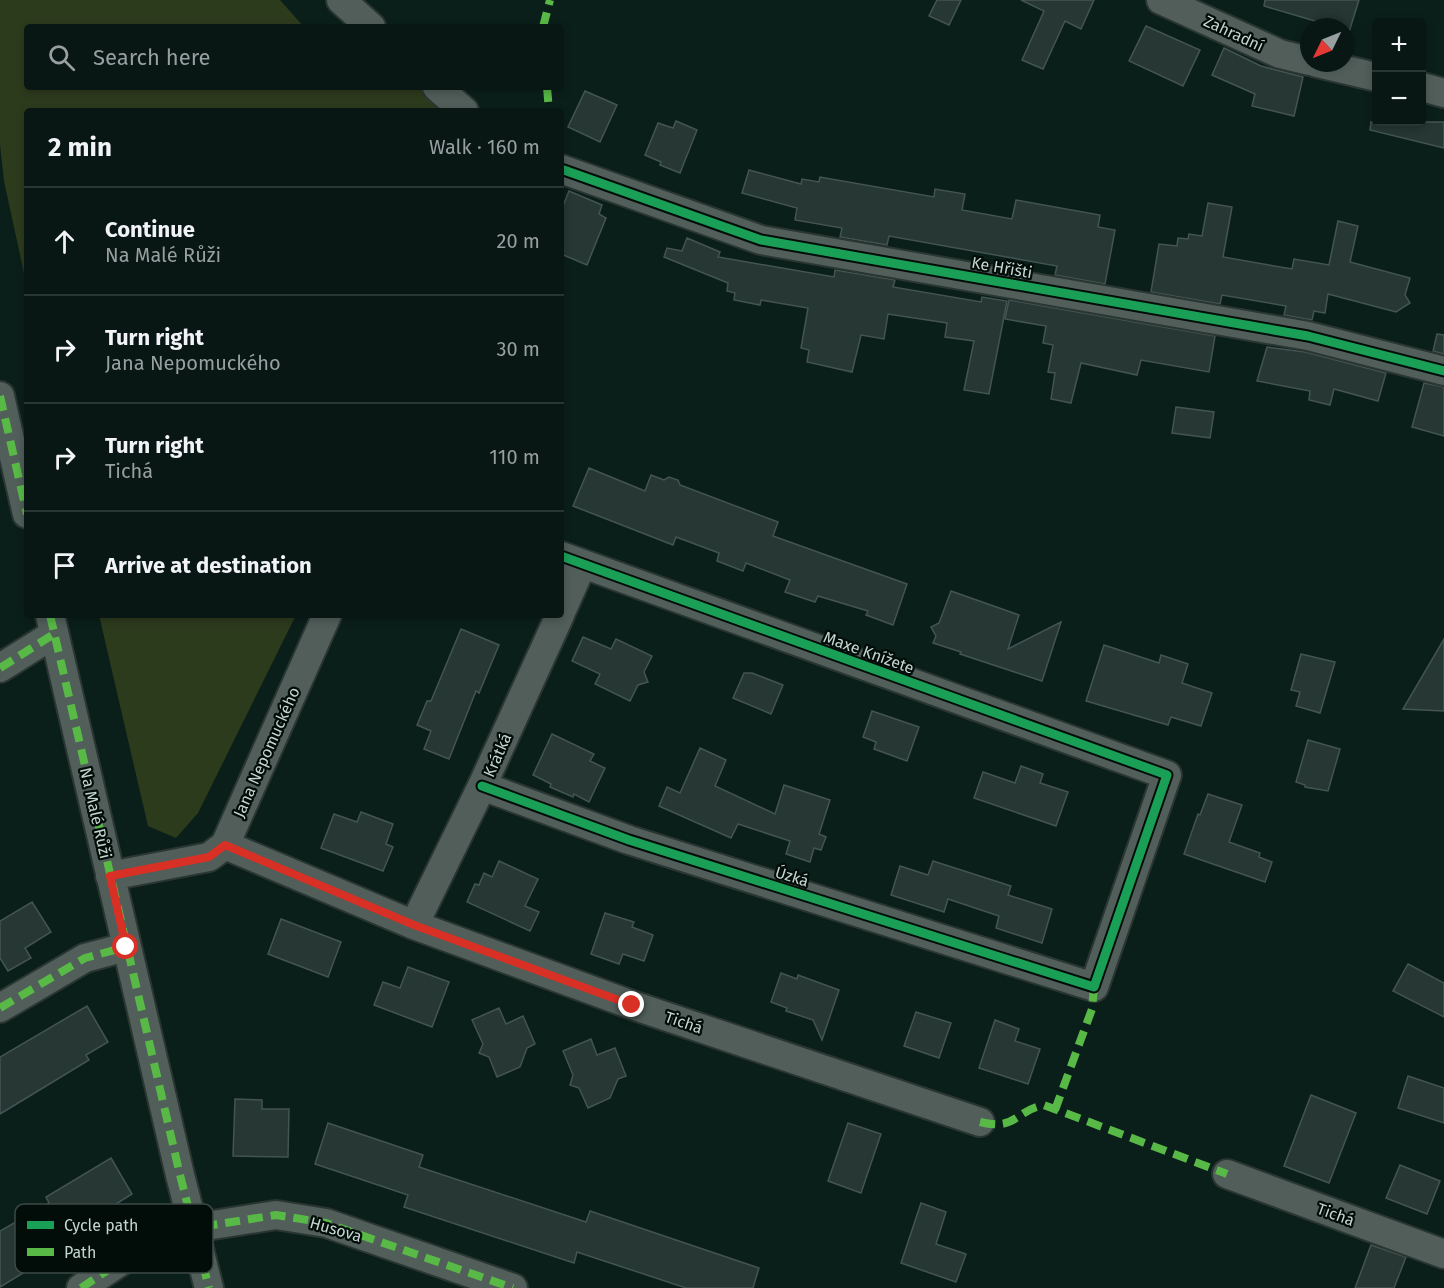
<!DOCTYPE html>
<meta charset="utf-8">
<style>
:root{--surface:#081714;--page:#162422;--text:#f1f3f6;--muted:#989fa0;--line:#293634}
body{margin:0;font-family:"Fira Sans",sans-serif;background:var(--page);color:var(--text)}
.controls{position:absolute;right:18px;top:18px;display:grid;overflow:hidden;border-radius:6px;box-shadow:0 3px 9px #0003}
.controls button{width:54px;height:54px;display:grid;place-items:center;padding:0;border:0;border-bottom:2px solid var(--line);background:var(--surface);color:var(--text);font:30px sans-serif}
.compass{position:absolute;left:1300px;top:18px;width:54px;height:54px;border-radius:50%;background:var(--surface);box-shadow:0 3px 9px #0003;rotate:227deg}
.stop{position:absolute;width:18px;height:18px;margin:-14px;border:4px solid #d93025;border-radius:50%;background:#fff}
.stop.end{background:#d93025;border-color:#fff;box-shadow:0 2px 6px #0008}
.list{margin:0;padding:0;list-style:none}
h2{display:flex;justify-content:space-between;align-items:center;height:78px;margin:0;padding:0 24px;font-size:26px}
h2 small{font-size:20px;font-weight:400;color:var(--muted)}
.list li{display:grid;grid-template-columns:39px 1fr auto;gap:18px;align-items:center;box-sizing:border-box;height:108px;padding:0 24px;border-top:2px solid var(--line)}
.list b{display:block;font-size:22px;white-space:nowrap}
.list p{margin:0;font-size:20px;white-space:nowrap;color:var(--muted)}
.list em{font-size:20px;font-style:normal;color:var(--muted)}
.icon{flex:none;width:33px;height:33px;fill:none;stroke:currentColor;stroke-width:2;stroke-linecap:round;stroke-linejoin:round}
.map{position:relative;flex:none;width:1444px;height:1288px;overflow:hidden}
.search{position:absolute;background:var(--surface);box-shadow:0 3px 9px #0003;left:24px;top:24px;width:540px;height:66px;display:flex;align-items:center;gap:15px;box-sizing:border-box;padding:0 21px;border-radius:6px;color:var(--muted);font-size:22px}
.panel{position:absolute;background:var(--surface);box-shadow:0 3px 9px #0003;left:24px;top:108px;width:540px;height:510px;border-radius:6px}
.map>svg:first-child{display:block}
.green{fill:#2d3b1d}
.building{fill:#263734;stroke:#445452;stroke-width:1.5}
.lines{fill:none;stroke-linecap:round;stroke-linejoin:round}
.street-casing{stroke:#2a3632;stroke-width:32}
.street{stroke:#515e5a;stroke-width:28}
.quiet{stroke:#58b947;stroke-width:8;stroke-dasharray:15 8;stroke-linecap:butt}
.cycleway-casing{stroke:#020d09;stroke-width:13}
.cycleway{stroke:#1a9f57;stroke-width:9}
.route{stroke:#d93025;stroke-width:8}
.labels{text-anchor:middle;stroke-width:4.5;stroke-linejoin:round;paint-order:stroke}
.street-label{font-size:16px;fill:#c3d6cf;stroke:#020d09}
.key{fill:#020d09;stroke:#3c4944;stroke-width:1.5}
.key-label{font-size:16px;fill:#c3d6cf}
</style>
<div class="map">
<svg width="1444" height="1288" viewBox="0 0 1444 1288">
<rect width="100%" height="100%" fill="#0b1f1a"/>
<g class="green">
<polygon points="0,0 280,0 304,27 27,27 27,87 417,87 439,98 445,111 27,111 27,287 4,181 0,144"/>
<polygon points="99,615 296,615 198,813 176,838 148,826"/>
</g>
<g class="building">
<polygon points="937,0 961,0 949,25 929,16"/>
<polygon points="1021,0 1094,0 1081,29 1065,21 1043,69 1022,60 1044,11"/>
<polygon points="1265,0 1359,0 1349,32 1345,31 1345,27 1313,27 1315,21 1264,6"/>
<polygon points="1146,26 1200,50 1183,86 1129,61"/>
<polygon points="1224,48 1261,66 1303,77 1294,116 1252,106 1255,94 1212,75"/>
<polygon points="585,91 617,105 600,142 568,127"/>
<polygon points="676,121 697,130 680,173 660,165 661,162 645,155 658,123 673,128"/>
<polygon points="1371,122 1444,122 1444,148 1370,130"/>
<polygon points="749,170 801,184 802,179 819,182 820,177 934,197 935,189 965,194 962,210 1012,219 1016,200 1100,215 1098,227 1115,230 1105,284 1055,275 1057,266 889,236 887,245 840,237 842,228 795,220 797,208 742,193"/>
<polygon points="569,191 602,205 599,214 606,218 587,265 561,254 561,211"/>
<polygon points="1208,203 1232,207 1223,257 1292,269 1294,259 1329,265 1338,221 1358,226 1350,262 1410,278 1405,295 1410,303 1396,312 1328,294 1325,313 1314,311 1312,320 1284,315 1286,306 1222,295 1220,304 1151,292 1159,244 1177,246 1178,238 1188,239 1189,234 1202,236"/>
<polygon points="687,238 720,252 718,257 834,277 835,270 895,280 893,287 981,302 982,297 1007,301 989,394 964,390 974,341 945,337 947,323 888,314 884,339 861,335 852,372 807,362 809,350 801,348 808,308 761,300 760,305 734,300 735,293 727,291 728,283 664,257 667,248 682,251"/>
<polygon points="1009,300 1215,336 1209,372 1141,360 1137,375 1081,363 1071,403 1051,399 1055,373 1048,372 1053,345 1043,343 1046,326 1005,319"/>
<polygon points="1437,334 1444,335 1444,354 1433,351"/>
<polygon points="1267,347 1305,352 1386,373 1378,401 1334,389 1330,405 1309,400 1310,391 1257,381"/>
<polygon points="1424,383 1444,387 1444,436 1412,427"/>
<polygon points="1176,407 1214,412 1210,438 1172,433"/>
<polygon points="589,468 645,491 651,475 664,480 669,477 678,480 680,485 778,522 773,536 907,584 893,625 866,615 868,611 818,596 815,602 785,592 790,580 746,563 743,571 717,561 719,553 676,537 673,545 573,506"/>
<polygon points="951,591 1019,615 1008,649 1061,622 1042,681 960,654 961,652 933,643 936,636 931,627 939,623"/>
<polygon points="461,629 499,645 479,693 476,691 449,759 424,749 431,731 417,725 427,701 431,701"/>
<polygon points="583,637 611,649 616,639 652,656 644,672 648,682 638,685 630,701 595,684 600,674 572,661"/>
<polygon points="1444,639 1444,711 1403,709"/>
<polygon points="1104,645 1159,663 1161,655 1188,664 1182,683 1212,693 1201,726 1171,717 1168,725 1086,701"/>
<polygon points="1301,654 1335,662 1320,713 1296,706 1300,692 1291,690"/>
<polygon points="744,673 752,673 783,685 771,714 733,698"/>
<polygon points="872,711 919,727 907,761 874,749 876,742 863,737"/>
<polygon points="552,734 594,754 590,761 605,768 589,802 574,794 573,797 550,787 551,784 533,775"/>
<polygon points="1308,740 1340,749 1328,791 1305,787 1305,785 1296,782"/>
<polygon points="700,748 726,760 715,786 775,814 784,785 830,800 819,834 826,837 821,850 814,848 810,862 786,854 790,841 738,824 731,838 659,806 667,787 680,793"/>
<polygon points="1021,766 1043,774 1040,783 1068,792 1056,826 974,798 983,772 1015,783"/>
<polygon points="1208,794 1242,805 1229,842 1260,853 1259,857 1272,862 1265,882 1184,854 1198,814 1200,815"/>
<polygon points="361,812 393,824 386,844 393,847 383,871 321,848 334,814 357,822"/>
<polygon points="499,861 538,879 525,906 539,912 530,931 467,902 475,884 479,885 484,873 492,877"/>
<polygon points="933,861 1011,886 1008,895 1052,909 1042,943 996,928 999,916 948,899 944,912 891,895 900,866 928,875"/>
<polygon points="32,902 51,932 25,948 31,958 8,971 0,958 0,921"/>
<polygon points="605,913 634,922 632,927 653,935 644,961 623,954 619,964 591,954"/>
<polygon points="281,919 341,942 328,977 268,954"/>
<polygon points="1408,964 1444,983 1444,1017 1393,991"/>
<polygon points="408,967 449,982 432,1027 374,1005 383,982 400,988"/>
<polygon points="781,973 797,979 798,975 839,990 822,1040 813,1020 786,1011 787,1008 771,1002"/>
<polygon points="87,1006 108,1042 86,1055 89,1060 0,1114 0,1057"/>
<polygon points="499,1008 506,1024 523,1016 535,1044 527,1048 520,1067 497,1077 489,1057 479,1053 483,1044 472,1020"/>
<polygon points="916,1012 951,1023 939,1058 904,1046"/>
<polygon points="995,1020 1019,1029 1015,1041 1040,1049 1028,1084 979,1068"/>
<polygon points="591,1039 597,1055 615,1048 626,1076 618,1079 610,1098 588,1108 579,1088 570,1085 573,1075 563,1051"/>
<polygon points="1408,1076 1444,1088 1444,1123 1398,1108"/>
<polygon points="1311,1095 1356,1113 1329,1183 1284,1166"/>
<polygon points="235,1099 262,1100 262,1109 289,1109 288,1157 233,1156"/>
<polygon points="328,1123 423,1155 419,1167 586,1222 590,1211 759,1268 753,1288 686,1288 577,1252 574,1263 404,1207 408,1195 315,1164"/>
<polygon points="848,1123 881,1134 861,1193 828,1181"/>
<polygon points="111,1158 132,1194 111,1207 114,1212 48,1251 51,1256 0,1287 0,1231 49,1203 46,1197"/>
<polygon points="1400,1165 1440,1181 1427,1214 1386,1198"/>
<polygon points="921,1203 946,1212 936,1244 966,1254 956,1282 901,1263"/>
<polygon points="1371,1245 1406,1257 1394,1288 1355,1288"/>
</g>
<g class="lines">
<g class="street-casing">
<g id="street">
<polyline points="341,0 371,27"/>
<polyline points="1161,0 1280,54 1309,61"/>
<polyline points="1317,63 1376,77"/>
<polyline points="437,87 464,111"/>
<polyline points="1422,87 1444,93"/>
<polyline points="561,169 761,240 1308,336 1444,371"/>
<polyline points="0,396 27,514"/>
<polyline points="561,612 582,565"/>
<polyline points="50,615 180,1175 209,1288"/>
<polyline points="0,668 54,634"/>
<polyline points="482,786 629,840 1094,987 1167,775 561,556"/>
<polyline points="225,845 414,925 632,1005 980,1122"/>
<polyline points="110,876 209,857 225,845 327,615"/>
<polyline points="414,925 482,786 560,615"/>
<polyline points="0,1008 85,958 126,947"/>
<polyline points="1227,1174 1444,1254"/>
<polyline points="81,1288 154,1239 194,1228 276,1215 326,1223 513,1288"/>
</g>
</g>
<use href="#street" class="street"/>
<g class="quiet">
<polyline points="543,27 550,0"/>
<polyline points="547,87 549,111"/>
<polyline points="0,396 27,514"/>
<polyline points="50,615 180,1175 209,1288"/>
<polyline points="0,668 54,634"/>
<polyline points="0,1008 85,958 126,947"/>
<polyline points="1055,1110 1092,1009 1094,987"/>
<path d="M980,1122c37,9 34,-11 64,-17l183,69"/>
<polyline points="81,1288 154,1239 194,1228 276,1215 326,1223 513,1288"/>
</g>
<g class="cycleway-casing">
<g id="cycleway">
<polyline points="561,169 761,240 1308,336 1444,371"/>
<polyline points="482,786 629,840 1094,987 1167,775 561,556"/>
</g>
</g>
<use href="#cycleway" class="cycleway"/>
</g>
<g class="lines">
<polyline class="route" points="126,947 110,876 209,857 225,845 414,925 632,1005"/>
</g>
<g class="labels">
<g class="street-label">
<text transform="translate(1234 33) rotate(25)" y="6">Zahradní</text>
<text transform="translate(1002 267) rotate(10)" y="6">Ke Hřišti</text>
<text transform="translate(869 652) rotate(20)" y="6">Maxe Knížete</text>
<text transform="translate(266 752) rotate(-66)" y="6">Jana Nepomuckého</text>
<text transform="translate(497 755) rotate(-66)" y="6">Krátká</text>
<text transform="translate(96 813) rotate(77)" y="6">Na Malé Růži</text>
<text transform="translate(792 876) rotate(17)" y="6">Úzká</text>
<text transform="translate(684 1022) rotate(19)" y="6">Tichá</text>
<text transform="translate(1336 1214) rotate(20)" y="6">Tichá</text>
<text transform="translate(336 1229) rotate(16)" y="6">Husova</text>
</g>
</g>
<rect x="15" y="1204" width="198" height="69" rx="9" class="key"/>
<rect x="27" y="1221" width="27" height="8" fill="#1a9f57"/>
<rect x="27" y="1248" width="27" height="8" fill="#58b947"/>
<g class="key-label">
<text x="64" y="1231">Cycle path</text>
<text x="64" y="1258">Path</text>
</g>
</svg>
<div class="controls">
<button>+</button>
<button>−</button>
</div>
<svg class="compass" viewBox="-18 -18 36 36"><path d="M0-13l5 13h-10z" fill="#e53935"/><path d="M0 13l5-13h-10z" fill="#989fa0"/></svg>
<div class="stop" style="left:126px;top:947px"></div>
<div class="stop end" style="left:632px;top:1005px"></div>
<div class="search"><svg class="icon" aria-label="search" viewBox="0 0 24 24"><circle cx="10" cy="10" r="6"/><path d="M15 15l6 6"/></svg>Search here</div>
<section class="panel">
<h2>2 min<small>Walk · 160 m</small></h2>
<ul class="list">
<li><svg class="icon" aria-label="ahead" viewBox="0 0 24 24"><path d="M12 20V5M6 11l6-6 6 6"/></svg><div><b>Continue</b><p>Na Malé Růži</p></div><em>20 m</em></li>
<li><svg class="icon" aria-label="right" viewBox="0 0 24 24"><path d="M7 20v-9h11M14 6l5 5-5 5"/></svg><div><b>Turn right</b><p>Jana Nepomuckého</p></div><em>30 m</em></li>
<li><svg class="icon" aria-label="right" viewBox="0 0 24 24"><path d="M7 20v-9h11M14 6l5 5-5 5"/></svg><div><b>Turn right</b><p>Tichá</p></div><em>110 m</em></li>
<li><svg class="icon" aria-label="arrive" viewBox="0 0 24 24"><path d="M6 21V4h12l-3 4 3 4H6"/></svg><div><b>Arrive at destination</b></div></li>
</ul>
</section>
</div>
